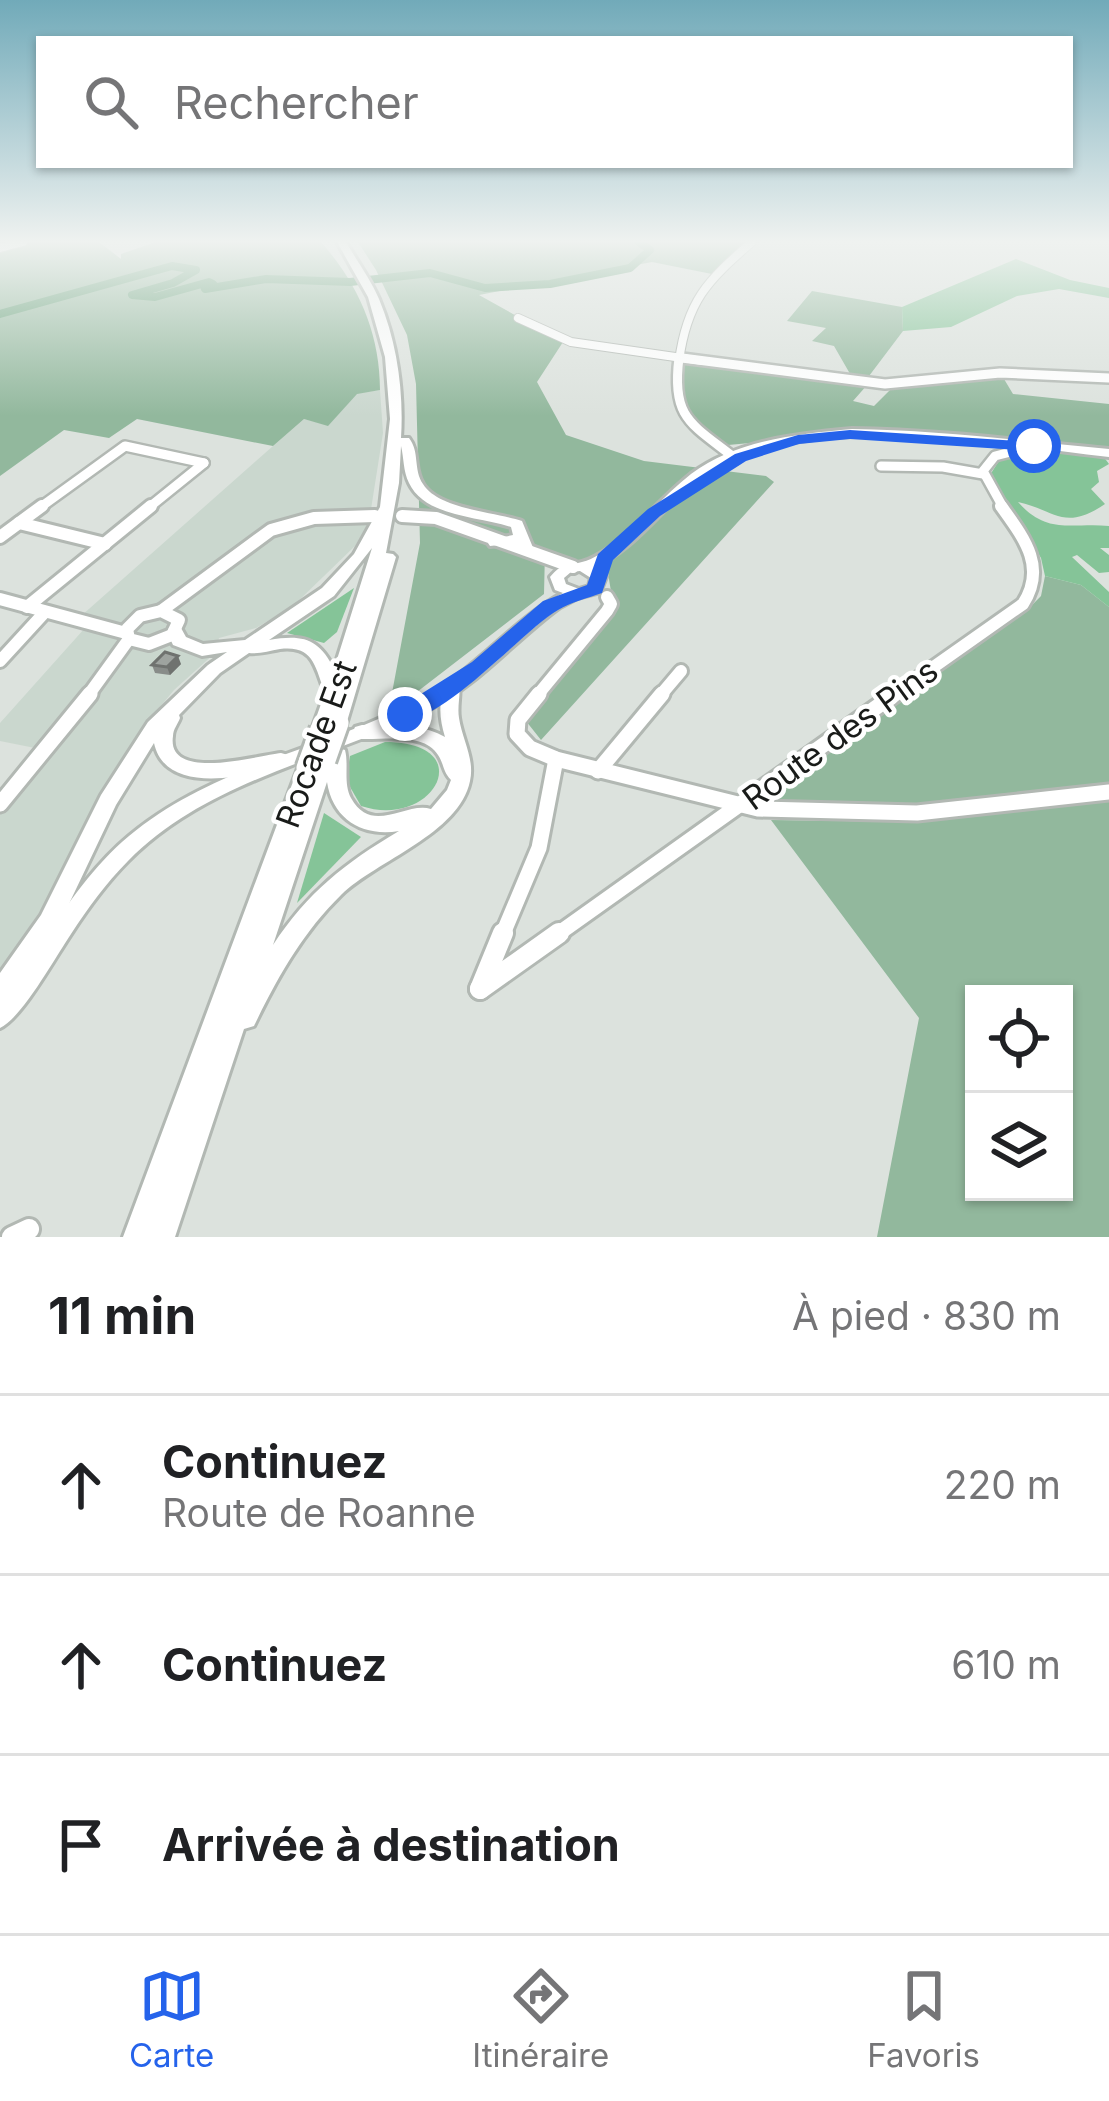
<!DOCTYPE html>
<html lang="fr">
<meta charset="utf-8">
<style>
:root{--surface:#fff;--page:#f6f6f6;--text:#202124;--muted:#757577;--line:#e0e0e0;--accent:#2563eb}
body{margin:0;font-family:Inter,sans-serif;background:var(--page);color:var(--text)}
.controls{position:absolute;right:36px;bottom:36px;display:grid;overflow:hidden;border-radius:0px;box-shadow:0 3px 9px #0004}
.controls button{width:108px;height:108px;display:grid;place-items:center;padding:0;border:0;border-bottom:3px solid var(--line);background:var(--surface);color:var(--text);font:60px sans-serif}
.stop{position:absolute;width:36px;height:36px;margin:-27px;border:9px solid #2563eb;border-radius:50%;background:#fff}
.stop.end{background:#2563eb;border-color:#fff;box-shadow:0 3px 12px #0008}
.list{margin:0;padding:0;list-style:none}
h2{display:flex;justify-content:space-between;align-items:center;height:156px;margin:0;padding:0 48px;font-size:51px}
h2 small{font-size:39px;font-weight:400;color:var(--muted)}
.list li{display:grid;grid-template-columns:78px 1fr auto;gap:36px;align-items:center;box-sizing:border-box;height:180px;padding:0 48px;border-top:3px solid var(--line)}
.list b{display:block;font-size:45px;white-space:nowrap}
.list p{margin:0;font-size:39px;white-space:nowrap;color:var(--muted)}
.list em{font-size:39px;font-style:normal;color:var(--muted)}
.icon{flex:none;width:66px;height:66px;fill:none;stroke:currentColor;stroke-width:2;stroke-linecap:round;stroke-linejoin:round}
.map{position:relative;flex:none;width:1109px;height:1237px;overflow:hidden}
.search{position:absolute;background:var(--surface);box-shadow:0 3px 9px #0004;left:36px;right:36px;top:36px;height:132px;display:flex;align-items:center;gap:30px;box-sizing:border-box;padding:0 42px;border-radius:0px;color:var(--muted);font-size:45px}
.sheet{height:696px;background:var(--surface)}
nav{display:flex;justify-content:space-around;align-items:center;box-sizing:border-box;height:168px;border-top:3px solid var(--line);background:var(--surface);font-size:33px;color:var(--muted)}
nav a{display:grid;justify-items:center;gap:6px}
nav .on{color:var(--accent)}
.map>svg:first-child{display:block}
.built{fill:#cad7ce}
.green{fill:#92b89d;fill-rule:evenodd}
.forest{fill:#85c498}
.lines{fill:none;stroke-linecap:round;stroke-linejoin:round}
.river{stroke:#5e9c72;stroke-width:8}
.minor-far4-casing{stroke:#b2b8b3;stroke-width:10}
.minor-far3-casing{stroke:#b2b8b3;stroke-width:14}
.minor-far2-casing{stroke:#b2b8b3;stroke-width:18}
.minor-far1-casing{stroke:#b2b8b3;stroke-width:21}
.minor-casing{stroke:#b2b8b3;stroke-width:26}
.major-casing{stroke:#b2b8b3;stroke-width:6}
.highway-casing{stroke:#b2b8b3;stroke-width:6}
.minor-far4{stroke:#fff;stroke-width:8}
.minor-far3{stroke:#fff;stroke-width:9}
.minor-far2{stroke:#fff;stroke-width:12}
.minor-far1{stroke:#fff;stroke-width:15}
.minor{stroke:#fff;stroke-width:20}
.major{fill:#fff;fill-rule:evenodd}
.highway{fill:#fff;fill-rule:evenodd}
.highway-bridge-casing{stroke:#b2b8b3;stroke-width:27;stroke-linecap:butt}
.highway-bridge{stroke:#fff;stroke-width:21}
.wall{fill:#888c89}
.shaded-wall{fill:#6f726f}
.building{fill:#9ea39f;stroke:#6f726f;stroke-width:3}
.route{fill:#2563eb}
.labels{text-anchor:middle;stroke-width:9;stroke-linejoin:round;paint-order:stroke}
.street-label{font-size:33px;fill:#191b19;stroke:#fff}
</style>
<div class="map">
<svg width="1109" height="1237" viewBox="0 0 1109 1237">
<rect width="100%" height="100%" fill="#dce2dd"/>
<polygon class="built" points="380,390 383,433 369,522 355,546 293,606 256,628 219,638 215,653 174,690 140,731 97,798 48,899 0,971 0,790 35,748 0,741 0,723 93,619 81,616 273,446 304,419 328,425 357,393"/>
<g class="green">
<path d="M29,242h70l22,17v-5l35,-12h165c38,43 59,92 59,148l-23,4 -29,32 -24,-7 -31,27 -136,-27 -28,19 -45,-8 -64,46v-227z"/>
<polygon points="358,242 744,242 712,274 652,262 479,295 563,342 537,382 566,435 644,461 766,476 774,482 541,740 526,721 614,610 608,573 545,551 544,594 413,695 392,693 420,543 416,384 407,335 376,270"/>
<polygon points="812,291 902,307 903,331 866,380 853,379 834,346 812,341 826,328 787,321"/>
<polygon points="681,361 868,384 853,401 874,406 894,386 1001,374 1013,394 1109,404 1109,449 881,431 728,445 703,431 683,410"/>
<polygon points="1045,576 1081,585 1109,607 1109,787 929,807 757,805 1030,607 1041,596"/>
<path d="M1109,796v441h-232l42,-219 -148,-198 145,2 152,-25zM974,994h90v198h-90z"/>
</g>
<g class="forest">
<polygon points="1016,259 1070,280 1109,288 1109,298 1059,289 1017,296 951,327 903,331 902,307"/>
<path d="M1042,450l61,6 6,8 -12,7 2,11 -8,7 14,15c-41,28 -50,6 -87,-2 30,34 55,20 91,24v22h-9l9,7v17l-10,1 -22,-18 -5,2 37,35v15l-28,-22 -36,-9 -4,-18 -51,-83 10,-16z"/>
<polygon points="354,588 337,632 324,643 287,633"/>
<path d="M385,742c96,0 49,88 -24,64l-15,-26 4,-24z"/>
<polygon points="324,813 361,837 297,903"/>
</g>
<g class="lines">
<polyline class="river" points="0,314 172,266 196,270 173,283 132,295 155,297 209,282 213,284 205,289 266,279 350,282 430,273 485,288 550,284 630,268 650,250 639,242"/>
<g class="minor-far4-casing">
<g id="minor-far4">
<polyline points="0,248 23,242"/>
<polyline points="518,318 571,342 703,361"/>
<path d="M679,361c8,-60 28,-80 73,-119"/>
</g>
</g>
<g class="minor-far3-casing">
<g id="minor-far3">
<path d="M679,358c-8,61 13,66 57,101"/>
<polyline points="682,358 885,384 1000,373 1109,378"/>
<polyline points="881,466 943,467 983,474"/>
<polyline points="38,509 125,446 204,463"/>
<polyline points="147,509 204,463"/>
<polyline points="1004,509 983,471 995,456 1034,446"/>
</g>
</g>
<g class="minor-far2-casing">
<g id="minor-far2">
<polyline points="402,516 436,518 573,567"/>
<polyline points="19,523 105,544"/>
<polyline points="0,537 42,506"/>
<polyline points="0,599 126,633"/>
<polyline points="27,607 151,506"/>
<polyline points="161,611 271,530 314,518 375,516"/>
<polygon points="161,611 179,620 172,635 149,644 129,639 127,629 140,616"/>
<polyline points="0,661 45,612"/>
<polyline points="87,697 129,639"/>
<polyline points="536,697 607,611 611,604 607,597"/>
<polyline points="659,697 681,671"/>
<path d="M891,697l132,-93c24,-37 1,-66 -22,-98"/>
</g>
</g>
<g class="minor-far1-casing">
<g id="minor-far1">
<polyline points="539,694 518,720 517,734 530,748 556,759 758,809 917,813 1109,792"/>
<polyline points="598,771 662,694"/>
<polyline points="0,804 90,694"/>
<polyline points="502,936 539,848 556,759"/>
<polyline points="555,936 895,694"/>
</g>
</g>
<g class="minor-casing">
<g id="minor">
<polyline points="480,989 559,933"/>
<polyline points="480,989 503,933"/>
<polyline points="12,1237 29,1229"/>
</g>
</g>
<g class="major-casing">
<path id="major" d="M852,429c87,1 171,12 257,20v8c-117,-13 -286,-47 -393,11 -47,26 -73,77 -122,99l12,10 -6,15 -23,6 -17,9c-44,32 -81,77 -130,102 -101,51 -220,69 -302,152 -22,22 -40,47 -57,73 -15,22 -49,84 -71,94 0,-8 0,-20 0,-27 3,-9 35,-48 42,-60 26,-37 52,-76 87,-105 86,-72 199,-87 296,-139 51,-28 87,-76 138,-104l-8,-3 -5,-13c13,-15 15,-10 32,-15 12,-3 23,-11 33,-18 27,-21 49,-49 76,-70 46,-34 106,-40 161,-45zM580,571l11,7 -2,8 -10,3 -13,-5 -2,-6 7,-6z"/>
</g>
<g class="highway-casing">
<g id="highway">
<path d="M337,242h9c11,19 25,38 33,57 18,43 25,93 22,139h8c11,14 4,31 14,46 15,25 72,28 99,37l12,29 -8,5 -5,-2 -5,-10 -26,3 -2,-3 2,-3 23,-5 -2,-8c-33,-11 -86,-10 -102,-44 -6,-12 -5,-25 -8,-37l-2,37 -13,70 7,1 3,3 -51,171 -7,2 -7,-3 -3,7h-14l-2,-5 13,-36c-10,-26 -11,-48 -45,-44 -11,2 -20,5 -31,4l-29,20 -41,42 1,3c-2,6 -7,11 -7,18 -7,47 86,19 108,17l7,2 3,5 -3,5c-37,10 -122,33 -134,-22l-38,62 -59,124 -48,72 -9,4v-32l41,-58 60,-120 47,-73 60,-57 19,-13 -25,4 -29,-11 -6,-13 2,-4h12l5,9 17,7 42,-4 77,-52 32,-34 26,-47 10,-88 -5,-62 -17,-60zM372,548l-38,121c-15,-31 -32,-35 -65,-29l65,-44z"/>
<path d="M453,681l6,2c2,11 -2,23 0,35 3,21 16,41 11,63 -11,53 -93,79 -129,114 -38,37 -64,83 -87,131l-10,3 -69,208h-52l177,-474 7,-3 7,3 4,-8 11,-1 2,-4 7,-2 7,2c4,15 -2,33 6,48 21,38 55,3 80,11l16,-19 4,-10c-8,-8 -7,-16 -13,-25 -14,-23 -54,-15 -76,-16l-7,-2 -2,-5 2,-5 7,-2c29,1 57,-3 83,12 -6,-20 -7,-36 2,-54zM327,782c6,38 36,55 72,49 -54,32 -91,61 -126,114z"/>
</g>
</g>
<use href="#minor-far4" class="minor-far4"/>
<use href="#minor-far3" class="minor-far3"/>
<use href="#minor-far2" class="minor-far2"/>
<use href="#minor-far1" class="minor-far1"/>
<use href="#minor" class="minor"/>
<use href="#major" class="major"/>
<use href="#highway" class="highway"/>
<g class="highway-bridge-casing">
<g id="highway-bridge">
<polyline points="325,760 338,723"/>
<polyline points="307,768 321,729"/>
</g>
</g>
<use href="#highway-bridge" class="highway-bridge"/>
</g>
<polygon class="wall" points="181,664 170,675 155,673 152,665"/>
<polygon class="shaded-wall" points="178,656 181,664 170,675 167,667"/>
<polygon class="building" points="165,652 178,656 167,667 152,665"/>
<linearGradient id="sky" x2="0" y2="1"><stop stop-color="#71aab9"/><stop offset="0.58" stop-color="#eff2f0"/><stop offset="1" stop-color="#eff2f0" stop-opacity="0"/></linearGradient>
<rect width="1109" height="416" fill="url(#sky)"/>
<path class="route" d="M850,430l184,12 7,4 -7,5 -184,-12 -51,5 -53,17 -86,55 -47,44 -11,33c-14,5 -31,9 -44,17 -35,20 -120,119 -161,110v-11l75,-47 71,-61 44,-16 11,-31 50,-45 87,-55 63,-19z"/>
<g class="labels">
<g class="street-label">
<text transform="translate(840 734) rotate(-36)" y="12">Route des Pins</text>
<text transform="translate(316 744) rotate(-70)" y="12">Rocade Est</text>
</g>
</g>
</svg>
<div class="controls">
<button><svg class="icon" aria-label="locate" viewBox="0 0 24 24"><circle cx="12" cy="12" r="6"/><path d="M12 2v4M12 18v4M2 12h4M18 12h4"/></svg></button>
<button><svg class="icon" aria-label="layers" viewBox="0 0 24 24"><path d="M12 4l9 5-9 5-9-5zM3 14l9 5 9-5"/></svg></button>
</div>
<div class="stop" style="left:1034px;top:446px"></div>
<div class="stop end" style="left:405px;top:714px"></div>
<div class="search"><svg class="icon" aria-label="search" viewBox="0 0 24 24"><circle cx="10" cy="10" r="6"/><path d="M15 15l6 6"/></svg>Rechercher</div>
</div>
<section class="sheet">
<h2>11 min<small>À pied · 830 m</small></h2>
<ul class="list">
<li><svg class="icon" aria-label="ahead" viewBox="0 0 24 24"><path d="M12 20V5M6 11l6-6 6 6"/></svg><div><b>Continuez</b><p>Route de Roanne</p></div><em>220 m</em></li>
<li><svg class="icon" aria-label="ahead" viewBox="0 0 24 24"><path d="M12 20V5M6 11l6-6 6 6"/></svg><div><b>Continuez</b></div><em>610 m</em></li>
<li><svg class="icon" aria-label="arrive" viewBox="0 0 24 24"><path d="M6 21V4h12l-3 4 3 4H6"/></svg><div><b>Arrivée à destination</b></div></li>
</ul>
</section>
<nav>
<a class="on"><svg class="icon" aria-label="map" viewBox="0 0 24 24"><path d="M3 6l6-2 6 2 6-2v14l-6 2-6-2-6 2zM9 4v14M15 6v14"/></svg>Carte</a>
<a><svg class="icon" aria-label="directions" viewBox="0 0 24 24"><path d="M12 3l9 9-9 9-9-9zM9 14v-3h6M13 9l2 2-2 2"/></svg>Itinéraire</a>
<a><svg class="icon" aria-label="saved" viewBox="0 0 24 24"><path d="M7 4h10v16l-5-4-5 4z"/></svg>Favoris</a>
</nav>
